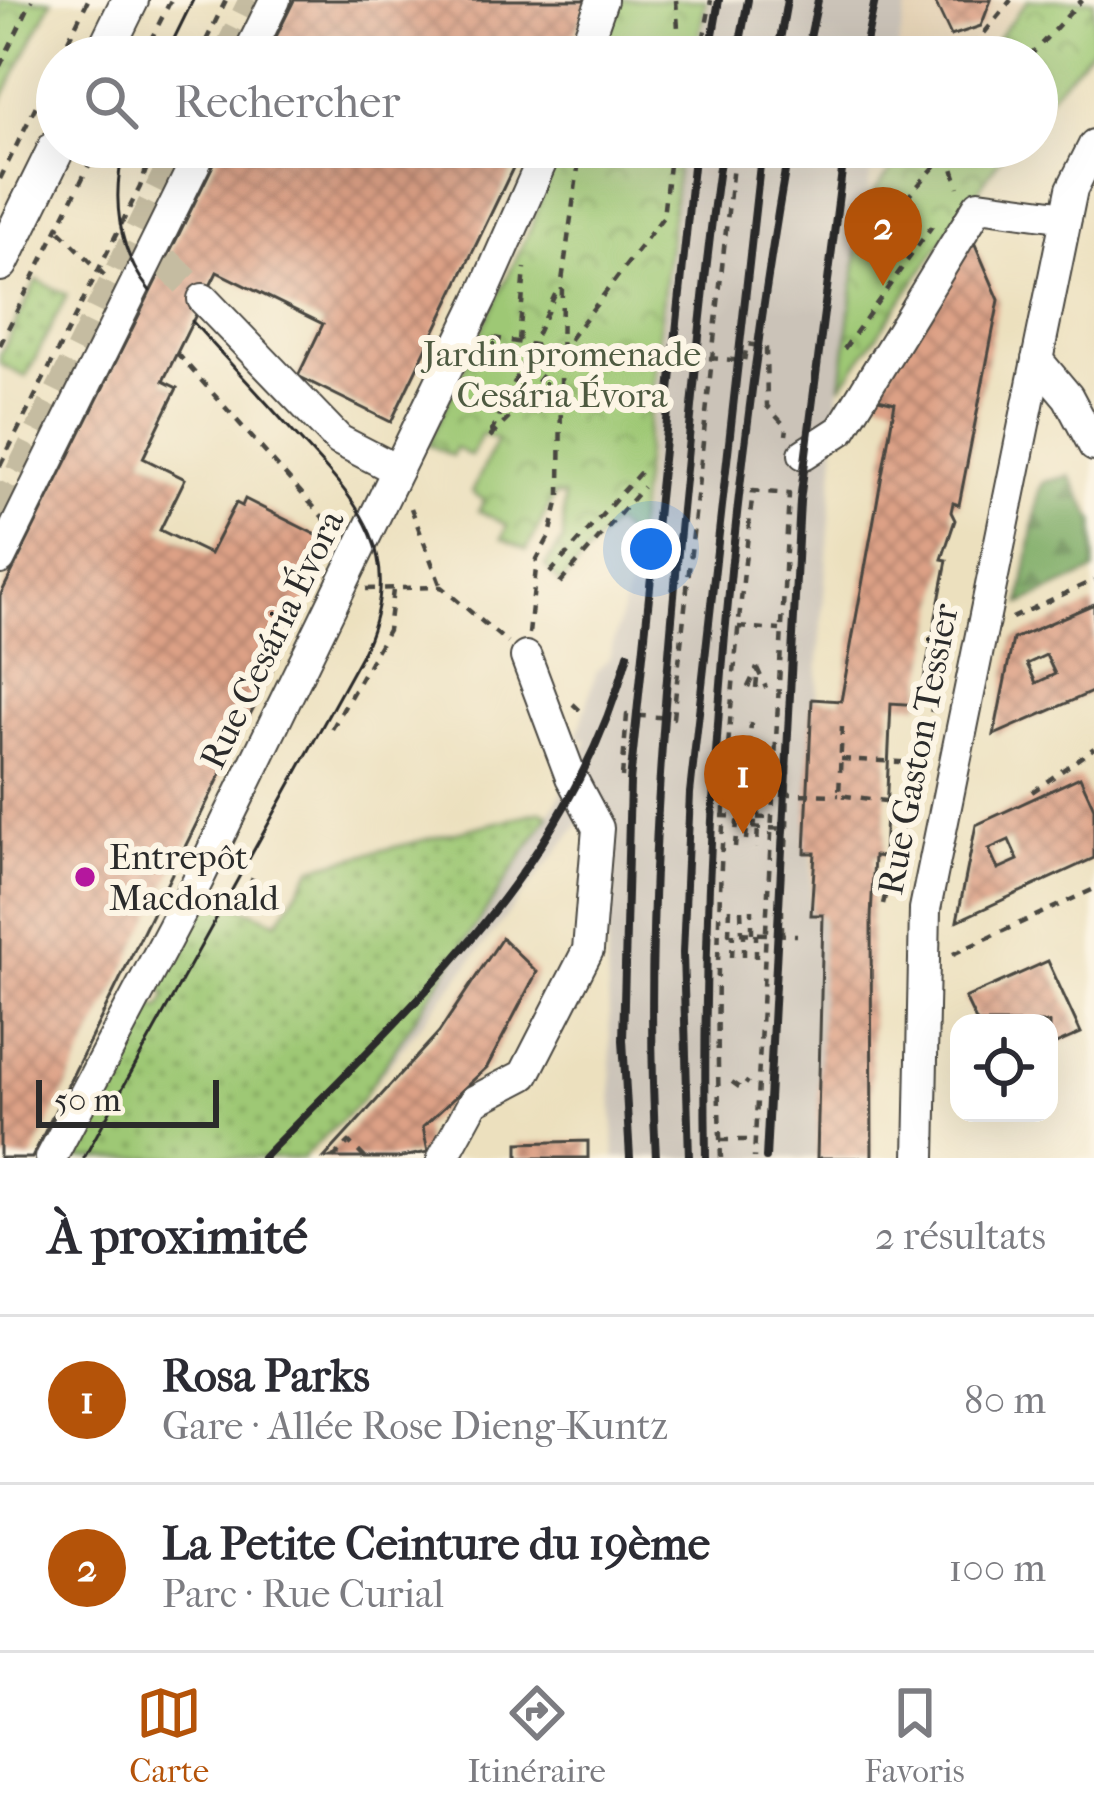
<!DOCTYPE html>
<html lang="fr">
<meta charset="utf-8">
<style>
:root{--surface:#fff;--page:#f7f7f7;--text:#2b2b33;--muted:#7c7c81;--line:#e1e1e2;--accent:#b45309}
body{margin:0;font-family:"IM FELL French Canon",serif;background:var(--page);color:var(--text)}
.controls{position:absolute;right:36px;bottom:36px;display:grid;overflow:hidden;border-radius:24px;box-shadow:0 12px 48px #0002}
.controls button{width:108px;height:108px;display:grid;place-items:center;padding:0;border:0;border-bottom:3px solid var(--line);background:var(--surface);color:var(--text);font:60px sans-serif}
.scale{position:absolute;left:36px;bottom:30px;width:183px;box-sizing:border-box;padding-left:12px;border:6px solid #2b2b2b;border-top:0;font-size:33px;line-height:42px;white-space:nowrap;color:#2b2b2b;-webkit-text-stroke:9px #fcf5e5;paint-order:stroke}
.you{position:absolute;left:651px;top:549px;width:42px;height:42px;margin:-30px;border:9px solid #fff;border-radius:50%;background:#1a73e8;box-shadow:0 0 0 18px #1a73e833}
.badge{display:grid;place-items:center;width:78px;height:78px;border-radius:50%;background:var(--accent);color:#fff;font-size:39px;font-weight:700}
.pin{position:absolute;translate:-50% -99px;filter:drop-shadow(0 3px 6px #0008)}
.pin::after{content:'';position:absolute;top:63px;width:42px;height:36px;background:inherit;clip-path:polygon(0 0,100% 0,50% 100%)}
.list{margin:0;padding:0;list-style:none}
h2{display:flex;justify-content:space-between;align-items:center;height:156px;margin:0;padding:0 48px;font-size:51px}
h2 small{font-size:39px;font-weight:400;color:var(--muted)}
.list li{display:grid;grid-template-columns:78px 1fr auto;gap:36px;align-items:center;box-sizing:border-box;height:168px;padding:0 48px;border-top:3px solid var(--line)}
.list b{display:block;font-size:45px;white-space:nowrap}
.list p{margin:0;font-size:39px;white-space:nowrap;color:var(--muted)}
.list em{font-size:39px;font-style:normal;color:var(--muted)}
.icon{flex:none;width:66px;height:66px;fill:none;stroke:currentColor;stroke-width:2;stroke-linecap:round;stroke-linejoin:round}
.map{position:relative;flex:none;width:1094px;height:1158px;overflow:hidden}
.search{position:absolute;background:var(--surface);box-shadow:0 12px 48px #0002;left:36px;right:36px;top:36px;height:132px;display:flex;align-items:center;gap:30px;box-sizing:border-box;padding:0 42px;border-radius:66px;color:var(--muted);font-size:45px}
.sheet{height:492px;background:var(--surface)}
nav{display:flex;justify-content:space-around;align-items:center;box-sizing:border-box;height:168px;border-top:3px solid var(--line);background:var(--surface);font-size:33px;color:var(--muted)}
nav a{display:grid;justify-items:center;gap:6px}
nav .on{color:var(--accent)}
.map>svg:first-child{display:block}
.built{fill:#e4d1b4}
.railway{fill:#cbc3b8}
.grass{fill:url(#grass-dots);stroke:#647a50;stroke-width:3}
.forest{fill:url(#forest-firs);stroke:#546c48;stroke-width:3}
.park{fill:url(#park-crowns);stroke:#647a50;stroke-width:3}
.building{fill:url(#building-cross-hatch);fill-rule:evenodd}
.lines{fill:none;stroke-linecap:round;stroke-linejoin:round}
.minor-tunnel{stroke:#c5bca1;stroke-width:30;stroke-dasharray:30 15;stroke-linecap:butt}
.minor-casing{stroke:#484641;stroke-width:34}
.major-casing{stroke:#484641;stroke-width:40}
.path{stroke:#484641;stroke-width:4.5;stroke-dasharray:9 9;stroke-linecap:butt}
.minor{stroke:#fff;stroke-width:30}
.major{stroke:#fff;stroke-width:36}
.tram{stroke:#2b2b2b;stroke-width:3}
.rail{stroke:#2b2b2b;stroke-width:8}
.poi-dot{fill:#b5179e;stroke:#fcf5e5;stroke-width:4.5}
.labels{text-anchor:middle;stroke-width:12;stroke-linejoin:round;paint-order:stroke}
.park-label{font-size:36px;fill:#4e5a41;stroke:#fcf5e5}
.street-label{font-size:36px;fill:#2b2b2b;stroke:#fcf5e5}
.poi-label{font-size:36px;fill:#2b2b2b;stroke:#fcf5e5;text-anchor:start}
</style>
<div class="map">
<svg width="1094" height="1158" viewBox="0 0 1094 1158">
<defs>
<pattern id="grass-dots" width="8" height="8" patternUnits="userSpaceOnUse" patternTransform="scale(3)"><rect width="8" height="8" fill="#9ec874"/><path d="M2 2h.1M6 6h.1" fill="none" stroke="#81a35f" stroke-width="1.8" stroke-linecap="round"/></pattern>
<pattern id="forest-firs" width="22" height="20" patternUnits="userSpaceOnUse" patternTransform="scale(3)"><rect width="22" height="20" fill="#7eac66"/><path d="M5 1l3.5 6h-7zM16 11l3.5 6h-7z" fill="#678c54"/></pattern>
<pattern id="park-crowns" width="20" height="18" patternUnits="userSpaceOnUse" patternTransform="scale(3)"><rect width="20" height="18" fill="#9ec874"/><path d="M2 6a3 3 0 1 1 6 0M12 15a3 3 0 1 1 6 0" fill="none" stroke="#81a35f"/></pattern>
<pattern id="building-cross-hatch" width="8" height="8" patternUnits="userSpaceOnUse" patternTransform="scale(3)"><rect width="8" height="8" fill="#dda186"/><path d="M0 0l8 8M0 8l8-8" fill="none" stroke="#b3836e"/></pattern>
</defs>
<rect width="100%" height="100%" fill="#fcf5e5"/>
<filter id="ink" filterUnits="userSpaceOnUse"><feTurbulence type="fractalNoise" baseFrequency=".00833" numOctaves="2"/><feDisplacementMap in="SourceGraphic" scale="24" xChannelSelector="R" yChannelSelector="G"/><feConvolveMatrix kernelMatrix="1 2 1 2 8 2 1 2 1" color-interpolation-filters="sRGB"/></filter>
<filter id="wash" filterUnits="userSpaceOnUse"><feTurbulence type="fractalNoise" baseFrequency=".004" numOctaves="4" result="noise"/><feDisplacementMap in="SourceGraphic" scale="48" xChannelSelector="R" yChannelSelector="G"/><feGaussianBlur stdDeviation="2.7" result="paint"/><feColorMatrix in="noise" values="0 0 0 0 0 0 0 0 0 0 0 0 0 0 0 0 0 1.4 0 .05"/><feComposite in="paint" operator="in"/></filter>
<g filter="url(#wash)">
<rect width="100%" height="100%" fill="#ece0be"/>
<polygon class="built" points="909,0 1025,0 976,57 896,57"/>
<g class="railway">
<polygon points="709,0 909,0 896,57 698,57"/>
<polygon points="682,147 874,147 840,388 818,674 810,915 822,916 820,1158 615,1158 607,967 610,812 587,814 359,1103 302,1158 116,1158 313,867 542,811 549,814 571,777 587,740 577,738 596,672 609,658 638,553"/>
</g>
<g class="grass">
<polygon points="37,280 67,295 26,377 0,364 0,355"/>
<polygon points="542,811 549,815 359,1103 302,1158 61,1158 146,1003 160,1009 167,994 155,986 208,893 277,922 313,867"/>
</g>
<polygon class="forest" points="1070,476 1094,521 1094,571 1021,604 1039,491 1044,482"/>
<g class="park">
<polygon points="0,0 52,0 0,104"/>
<polygon points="612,0 706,0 695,57 591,57"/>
<polygon points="1028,0 1094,0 1094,46 1037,110 1037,57 982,57"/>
<polygon points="559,147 680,147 635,542 613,523 561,584 545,566 563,541 564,496 555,495 527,550 502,538 507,525 479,511 484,500 472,492 497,440 482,434 471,456 455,448 452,456 428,444 532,225"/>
<polygon points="910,147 1008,147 841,387 863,205"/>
</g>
<g id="blocks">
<g class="building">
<polygon points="294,0 589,0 565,57 266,57"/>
<polygon points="934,0 991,0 981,26 951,36"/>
<polygon points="222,147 523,147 391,422 298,376 323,324 217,272 163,381 177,388 143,458 185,479 160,530 210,554 236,503 242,506 245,499 334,544 32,1158 0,1158 0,596"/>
<polygon points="971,235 999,300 959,505 953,503 951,512 955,520 942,559 947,560 919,705 891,703 884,857 874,856 871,918 872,1158 817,1158 823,915 811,915 815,853 805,853 812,699 841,701 895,403 874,398"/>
<path d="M1094,604v87l-100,44 19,-96zM1046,655l9,19 -19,9 -9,-19z"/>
<path d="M1080,777l14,31v50l-137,63 19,-96zM1009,840l9,20 -20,9 -9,-20z"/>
<polygon points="502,938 537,972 487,1067 423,1127 428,1152 397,1158 324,1158 439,1032"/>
<polygon points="1048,961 1081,1033 1049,1047 1049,1023 977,1023 965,998"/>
<polygon points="588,1141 588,1158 518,1158 518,1143"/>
</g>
</g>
</g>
<g filter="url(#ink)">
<use href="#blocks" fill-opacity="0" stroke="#484641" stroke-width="3"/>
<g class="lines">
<g class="minor-tunnel">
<polyline points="226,57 254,0"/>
<polyline points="165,261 203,299"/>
<polyline points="0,514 181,147"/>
</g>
<g class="minor-casing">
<g id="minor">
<polyline points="247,57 275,0"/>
<polyline points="582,57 602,0"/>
<polyline points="203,299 339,440 397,470"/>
<polyline points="1037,360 1068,397 1094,446"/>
<polyline points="804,454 841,430 979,205 1066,217"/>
<polyline points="0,559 203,147"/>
<polyline points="51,1158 198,880 483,294 548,147"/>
<polyline points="443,1158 474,1101 524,1075 588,950 598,828 571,777 526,657"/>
<polyline points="920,1158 925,909 1072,189 1094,145"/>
</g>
</g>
<g class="major-casing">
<g id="major">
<polyline points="102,57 130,0"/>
<polyline points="0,263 57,147"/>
</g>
</g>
<g class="path">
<polyline points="676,0 680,57"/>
<polyline points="973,47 1011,0"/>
<polyline points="613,54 671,57"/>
<polyline points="60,57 88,0"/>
<polyline points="142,57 171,0"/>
<polyline points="198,57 226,0"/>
<polyline points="700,57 711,0"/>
<polyline points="1029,57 1082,0"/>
<polyline points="0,66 32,0"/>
<polyline points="948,152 959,187"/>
<polyline points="0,179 57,63"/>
<polyline points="60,231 107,278"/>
<polyline points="858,253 952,147"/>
<polyline points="493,338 558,349"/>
<polyline points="519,341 525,268"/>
<polyline points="0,345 98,147"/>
<polyline points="844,349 932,226"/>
<polyline points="177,353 336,532"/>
<polyline points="709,358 744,361 747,344 766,347 767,406 787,428 786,435"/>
<polyline points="491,433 559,286"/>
<polyline points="490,437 512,415 663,217 671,147"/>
<polyline points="0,466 140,187 154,147"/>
<polyline points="411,508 441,587"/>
<polyline points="550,573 646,466"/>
<polyline points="560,583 643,487"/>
<polyline points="366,589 441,587 508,643"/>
<polyline points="1012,618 1094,580"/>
<polyline points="738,627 780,630"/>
<polyline points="529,634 537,559 550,535 560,495 562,281 581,147"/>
<polyline points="757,668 766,688"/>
<polyline points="748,687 757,668"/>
<polyline points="756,688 757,678"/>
<polyline points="573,704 585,715"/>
<polyline points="842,727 839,795 908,804"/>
<polyline points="332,729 388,630 393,590"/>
<polyline points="841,759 919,763"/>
<polyline points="622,777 627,715 673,718 735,147"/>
<polyline points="723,788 760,790"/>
<polyline points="1032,792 1094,748"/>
<polyline points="747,793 839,795"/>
<polyline points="746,801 751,723"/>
<polyline points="739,815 740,790"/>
<polyline points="721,816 769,818"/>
<polyline points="758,816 760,792"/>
<polyline points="746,840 747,827 787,829 789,725"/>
<polyline points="735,847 737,822 758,823 757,849"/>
<polyline points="786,847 787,829"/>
<polyline points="241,902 256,872"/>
<polyline points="883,904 933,705"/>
<polyline points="730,908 729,933 797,935"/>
<polyline points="741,910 742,932"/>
<polyline points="752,933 752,909"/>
<polyline points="782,934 782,910"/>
<polyline points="953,954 1094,889"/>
<polyline points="744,956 744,932"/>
<polyline points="732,957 733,933"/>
<polyline points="756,958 756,934"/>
<polyline points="732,1082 742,1089 748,1081"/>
<polyline points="720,1140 754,1140"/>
<polyline points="333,1158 349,1142 365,1158"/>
<path d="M721,1158c-11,-224 6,-445 32,-667l36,3 -35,664"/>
</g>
<use href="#minor" class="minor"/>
<use href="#major" class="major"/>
<g class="tram">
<polyline points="165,57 193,0"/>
<path d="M125,147c-14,48 -8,104 25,144"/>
<path d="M84,1158l277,-502c49,-102 -3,-154 -69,-225 -33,-37 -67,-73 -100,-110"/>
</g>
<g class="rail">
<polyline points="709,57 719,0"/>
<polyline points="737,57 748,0"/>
<polyline points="777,57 787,0"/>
<polyline points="806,57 818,0"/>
<polyline points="863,57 875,0"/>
<path d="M263,1158c148,-152 308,-292 365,-504"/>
<polyline points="630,1158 623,1040 630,782 695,147"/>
<path d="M656,1158c-12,-217 5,-431 26,-648 12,-121 22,-242 40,-363"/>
<polyline points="689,1158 683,953 690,793 762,147"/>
<path d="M706,1158c-6,-340 25,-676 83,-1011"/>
<polyline points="766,1158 800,501 845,147"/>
</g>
</g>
</g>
<circle class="poi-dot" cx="85" cy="877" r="12"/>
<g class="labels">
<g class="park-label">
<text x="562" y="366">Jardin promenade<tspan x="562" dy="41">Cesária Évora</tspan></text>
</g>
<g class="street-label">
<text transform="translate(271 639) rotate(-64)" y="13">Rue Cesária Évora</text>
<text transform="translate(917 749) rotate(-79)" y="13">Rue Gaston Tessier</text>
</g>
<g class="poi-label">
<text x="109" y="869">Entrepôt<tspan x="109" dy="41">Macdonald</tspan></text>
</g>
</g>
</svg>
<div class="controls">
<button><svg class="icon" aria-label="locate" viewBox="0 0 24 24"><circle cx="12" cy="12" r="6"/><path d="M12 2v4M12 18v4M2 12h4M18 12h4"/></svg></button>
</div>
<div class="scale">50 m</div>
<div class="you"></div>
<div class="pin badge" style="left:743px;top:834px">1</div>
<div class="pin badge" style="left:883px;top:286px">2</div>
<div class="search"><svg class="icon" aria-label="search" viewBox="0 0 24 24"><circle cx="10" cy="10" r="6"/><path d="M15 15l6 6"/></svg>Rechercher</div>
</div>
<section class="sheet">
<h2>À proximité<small>2 résultats</small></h2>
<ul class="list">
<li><span class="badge">1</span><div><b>Rosa Parks</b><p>Gare · Allée Rose Dieng-Kuntz</p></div><em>80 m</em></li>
<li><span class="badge">2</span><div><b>La Petite Ceinture du 19ème</b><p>Parc · Rue Curial</p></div><em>100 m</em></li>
</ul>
</section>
<nav>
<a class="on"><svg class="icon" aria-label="map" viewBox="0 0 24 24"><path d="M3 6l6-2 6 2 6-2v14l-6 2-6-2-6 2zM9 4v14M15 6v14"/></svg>Carte</a>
<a><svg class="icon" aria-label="directions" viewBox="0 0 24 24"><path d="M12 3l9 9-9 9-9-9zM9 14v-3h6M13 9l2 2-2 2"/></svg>Itinéraire</a>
<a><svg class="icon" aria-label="saved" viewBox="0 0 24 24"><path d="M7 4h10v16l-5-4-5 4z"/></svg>Favoris</a>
</nav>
